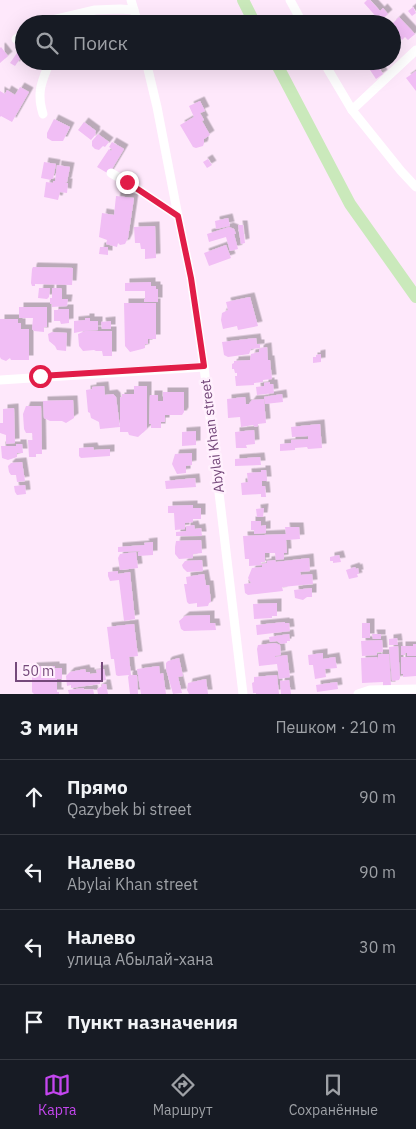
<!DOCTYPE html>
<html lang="ru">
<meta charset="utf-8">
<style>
:root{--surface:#171b24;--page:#20242c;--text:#f1f3f6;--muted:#9ea1a6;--line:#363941;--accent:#c446ef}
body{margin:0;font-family:"IBM Plex Sans",sans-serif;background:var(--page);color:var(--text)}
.scale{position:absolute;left:15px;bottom:12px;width:88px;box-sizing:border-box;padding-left:5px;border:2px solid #75497b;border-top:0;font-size:14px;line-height:18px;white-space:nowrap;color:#75497b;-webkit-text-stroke:4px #fff0fd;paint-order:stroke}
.stop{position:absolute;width:15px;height:15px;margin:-11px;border:4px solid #e11d48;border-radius:50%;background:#fff}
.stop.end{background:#e11d48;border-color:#fff;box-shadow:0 1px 5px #0008}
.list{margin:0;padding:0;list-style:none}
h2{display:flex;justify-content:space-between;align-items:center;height:65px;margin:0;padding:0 20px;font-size:21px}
h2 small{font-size:16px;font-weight:400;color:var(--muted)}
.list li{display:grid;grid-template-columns:32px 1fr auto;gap:15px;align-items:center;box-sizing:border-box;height:75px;padding:0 20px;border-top:1px solid var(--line)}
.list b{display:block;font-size:19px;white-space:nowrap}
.list p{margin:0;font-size:16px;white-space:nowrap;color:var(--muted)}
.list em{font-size:16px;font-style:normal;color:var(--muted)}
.icon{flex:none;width:28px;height:28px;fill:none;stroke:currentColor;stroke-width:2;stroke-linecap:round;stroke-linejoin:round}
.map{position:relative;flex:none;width:416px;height:694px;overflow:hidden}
.search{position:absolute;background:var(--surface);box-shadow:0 5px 20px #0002;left:15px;right:15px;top:15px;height:55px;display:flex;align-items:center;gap:12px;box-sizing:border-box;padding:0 18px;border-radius:28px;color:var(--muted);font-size:19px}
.sheet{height:365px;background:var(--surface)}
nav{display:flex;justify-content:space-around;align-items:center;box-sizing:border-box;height:70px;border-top:1px solid var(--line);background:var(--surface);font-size:14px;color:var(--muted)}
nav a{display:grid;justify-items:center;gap:2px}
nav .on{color:var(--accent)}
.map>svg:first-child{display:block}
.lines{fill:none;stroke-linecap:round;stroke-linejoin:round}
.canal{stroke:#cae9bb;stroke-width:12}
.building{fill:#f1bef5;filter:url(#shadow)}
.minor{stroke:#fff;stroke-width:9}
.route{stroke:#e11d48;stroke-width:6}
.labels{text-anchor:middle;stroke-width:5;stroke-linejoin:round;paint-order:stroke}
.street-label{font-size:14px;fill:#75497b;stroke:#fff0fd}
</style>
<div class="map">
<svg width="416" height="694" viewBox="0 0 416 694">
<defs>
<filter id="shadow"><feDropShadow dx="4.5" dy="-4.5" stdDeviation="0" flood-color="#0004"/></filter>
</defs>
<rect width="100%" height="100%" fill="#fee8fb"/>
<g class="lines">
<g class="canal">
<polyline points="243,0 255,24"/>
<polyline points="275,61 350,204 416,297"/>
</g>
</g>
<g class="building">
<polygon points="367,0 370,0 380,11 383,8 388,14 380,21 364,3"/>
<polygon points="413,7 416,13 412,16 408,11"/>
<polygon points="399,17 415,34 408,40 405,37 402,40 400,37 397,40 392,38 392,24"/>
<polygon points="22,46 24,47 24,53 15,66 10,63"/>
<polygon points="1,47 8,56 0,63 0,48"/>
<polygon points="364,61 375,61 383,74 376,79"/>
<polygon points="416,71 416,91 406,78"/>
<polygon points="20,87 29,92 12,122 1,116 0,117 0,91 5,94 7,90 15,95"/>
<polygon points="200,101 205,111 200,113 204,120 202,121 210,135 204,139 204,143 203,146 196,148 193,147 180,125 194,117 189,106"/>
<polygon points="54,119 70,127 63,141 52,141 47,138 47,133"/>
<polygon points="84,122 96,131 95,133 96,134 91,140 78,130"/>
<polygon points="98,134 109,142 105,147 103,146 99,150 95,149 92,146 92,141"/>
<polygon points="112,142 124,149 109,174 97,167 109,149 111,151 112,149 109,147"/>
<polygon points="208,159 212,165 207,168 203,162"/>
<polygon points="44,162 56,164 53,179 51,179 51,180 41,178"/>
<polygon points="57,165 70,167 67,182 65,183 68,183 67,193 60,192 58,200 44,197 46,182 53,183 53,181 55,181"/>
<polygon points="116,196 134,198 128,238 125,244 120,245 118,243 117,247 106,244 107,240 99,237 102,213 114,215"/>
<polygon points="228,218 230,226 216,229 215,221"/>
<polygon points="238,225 243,225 245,243 241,244"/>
<polygon points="155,226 156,258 145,259 145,249 141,249 140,243 135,243 134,227"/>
<polygon points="229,227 234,229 236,234 234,234 238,249 230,251 226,237 209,242 207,234"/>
<polygon points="226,245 231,258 209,266 204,253"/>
<polygon points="100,247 108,247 108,255 99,254"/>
<polygon points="33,267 73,268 72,285 35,284 35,286 32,286 31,283 32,269"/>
<polygon points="151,282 151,286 156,286 156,289 158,289 158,302 144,302 144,299 145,299 145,291 125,291 125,283"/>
<polygon points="39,288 50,288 49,297 47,299 38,298"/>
<polygon points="52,288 61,288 62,290 62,299 68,299 67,306 52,307 52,304 50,304 50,298 52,298"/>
<polygon points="250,297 258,326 238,330 237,326 223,329 221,320 222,313 228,310 226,302"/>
<polygon points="124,303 156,303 156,339 148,339 148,344 145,344 145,348 142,349 130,352 125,346"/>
<polygon points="19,307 47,307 47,327 44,327 44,332 34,331 32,329 33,318 19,318"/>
<polygon points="58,309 69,309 69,323 61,324 60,321 54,321 54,310 58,310"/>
<polygon points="85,318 90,318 90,321 98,321 98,330 84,331 74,333 74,321 85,320"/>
<polygon points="0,319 18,319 18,323 21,323 21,329 29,329 29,360 11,360 10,358 6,361 1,359 0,357"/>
<polygon points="111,321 111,329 102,329 101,322"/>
<polygon points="85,331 112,331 112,356 103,356 102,351 96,351 94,350 83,351 79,346 78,334"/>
<polygon points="52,332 67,333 66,351 57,350 55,346 49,341 48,334"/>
<polygon points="256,338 257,344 260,344 260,348 251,349 249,354 228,357 224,355 222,342"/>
<polygon points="267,347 268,360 270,360 272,379 263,380 263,382 254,383 254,385 236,386 235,376 237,376 237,373 235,373 234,369 232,369 232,364 234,363 234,361 250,360 251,354 259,352 259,350 261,348"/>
<polygon points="321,354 321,362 313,363 313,357 316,357 316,355"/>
<polygon points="270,382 270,384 273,384 274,393 257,395 256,387 264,386 264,383"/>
<polygon points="104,386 105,395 113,394 116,397 120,427 100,429 99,422 91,418 90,413 88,412 86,390 92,389 92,387"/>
<polygon points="134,386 147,386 147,429 138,437 129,435 128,432 120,432 120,397 122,397 122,394 134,394"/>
<polygon points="163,392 184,392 184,412 182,415 165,415 165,422 161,422 161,428 151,428 151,424 149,424 150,395 158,395 158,401 163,401"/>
<polygon points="282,394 283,402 265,404 264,397"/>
<polygon points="245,397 246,404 249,404 252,400 264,399 266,423 258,424 258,426 255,427 253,425 241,427 240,417 228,418 227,399"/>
<polygon points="73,400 74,418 66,423 62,421 50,421 44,418 43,401"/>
<polygon points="26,406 41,406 42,454 36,454 36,457 29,457 28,440 33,440 32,433 26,433 24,429 23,414"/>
<polygon points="14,408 15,443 6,444 6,435 0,433 0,423 3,423 3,409"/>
<polygon points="320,424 322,448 308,449 307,447 295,448 295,450 280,451 280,444 291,443 291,440 308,439 308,436 292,437 291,427"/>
<polygon points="254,430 255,444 246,445 247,448 236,448 235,432"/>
<polygon points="196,431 196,445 182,446 182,432"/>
<polygon points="16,444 22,444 23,453 17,453 17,457 8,460 2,458 1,446 16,446"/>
<polygon points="93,447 94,450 110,449 110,456 81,458 79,456 79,448"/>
<polygon points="192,453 192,465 186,466 186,473 177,474 172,464 175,454"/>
<polygon points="260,457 261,465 235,466 235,459"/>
<polygon points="22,462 25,481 17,482 16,475 11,475 9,472 8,466 11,463"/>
<polygon points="261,470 266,470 267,481 262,481 262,486 265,486 266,497 261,497 261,494 242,495 241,483 248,482 247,473 261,472"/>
<polygon points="195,478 196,487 166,489 165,481"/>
<polygon points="25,485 26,494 17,495 15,492 14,486"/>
<polygon points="193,505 193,508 201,508 201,519 193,519 193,522 185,523 185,529 175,530 174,513 168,513 168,506"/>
<polygon points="264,508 263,517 257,517 256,509"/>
<polygon points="251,521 261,521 261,526 266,525 266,533 254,534 254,530 251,530"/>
<polygon points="194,525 195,529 201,528 202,536 176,536 176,532 186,531 186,526"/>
<polygon points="285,527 299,527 300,539 286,540 287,553 284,553 284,559 276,560 275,553 265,553 265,562 261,562 262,565 249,566 249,559 245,559 243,536 286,534"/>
<polygon points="201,540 202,553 193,554 193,558 179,559 175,554 175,547 176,541"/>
<polygon points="153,542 153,555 138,556 138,552 141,551 118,552 118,547 145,545 144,543"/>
<polygon points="136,552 138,568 120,570 118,558 120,554"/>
<polygon points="339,555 341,562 333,563 333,561 330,561 330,557"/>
<polygon points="309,558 310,571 300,572 301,575 312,574 313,584 282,587 283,591 248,595 245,593 244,584 251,583 248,578 252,568 262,567 262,564 267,563 267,561 275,560 276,562"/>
<polygon points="202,560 203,571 187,572 183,568 182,565 185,561"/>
<polygon points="355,567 356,569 358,568 359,574 357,574 358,577 349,579 346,570"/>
<polygon points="118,571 118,574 130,572 135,619 124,621 119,580 110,581 108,576 108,572"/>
<polygon points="204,574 206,585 209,585 211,602 209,603 208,606 197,607 197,603 189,604 187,602 184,584 187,584 186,577"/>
<polygon points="312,588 312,597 307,597 303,600 295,598 294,590"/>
<polygon points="277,603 277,616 272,616 272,618 254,619 253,604"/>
<polygon points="210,615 210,623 215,623 216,630 184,631 181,629 179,621 185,616"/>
<polygon points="285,622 285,623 289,623 290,631 257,635 256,625"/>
<rect x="362" y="623" width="8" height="15"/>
<polygon points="134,624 138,656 129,657 131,675 137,675 138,694 130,694 128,677 129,675 118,676 116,675 114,659 111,659 107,627"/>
<polygon points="289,634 290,641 287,641 287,643 281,644 277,641 270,642 269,637"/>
<polygon points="372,634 381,634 381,639 373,639"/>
<polygon points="397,638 398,645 389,645 389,639"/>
<polygon points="382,640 383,652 377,652 377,655 362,656 361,641"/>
<polygon points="275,643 280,645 281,655 275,656 275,657 287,655 290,677 279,679 277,664 259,666 257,649 258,645"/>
<polygon points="413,644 416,644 416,656 407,656 407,653 405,653 405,655 401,655 401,646 413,646"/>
<polygon points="398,646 400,678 399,680 392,681 389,647"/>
<polygon points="323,653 323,659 335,657 337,668 325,669 326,677 315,679 313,665 309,665 308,655"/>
<polygon points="378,654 389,654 391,686 383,686 383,682 362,683 361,658 377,657 378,660"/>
<polygon points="401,657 416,657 416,676 403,677 403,674 401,674"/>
<polygon points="179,658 183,676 178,677 182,693 173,694 166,669 166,663 168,661"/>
<polygon points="55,666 55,668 62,668 62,679 57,679 57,692 59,692 59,694 34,694 32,692 32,667"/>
<polygon points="159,666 160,674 163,673 166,694 141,694 137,669"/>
<polygon points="85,669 86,672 90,672 90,674 97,673 96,670 104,669 106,680 100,681 100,684 71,688 71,685 67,686 66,676 70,672"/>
<polygon points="277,675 279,694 256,694 256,693 253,693 252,683 254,682 254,677"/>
<polygon points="206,679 208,694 189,694 187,690 188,683"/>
<polygon points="289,680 291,694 281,694 280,681"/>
<polygon points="337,682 338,689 317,692 316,685"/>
<polygon points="102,684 106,684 108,694 98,694 97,689 102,686"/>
<polygon points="84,688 84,690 93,689 94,694 69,694 68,690"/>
</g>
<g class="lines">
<g class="minor">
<polyline points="131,0 138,24"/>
<polyline points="290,0 303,24"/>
<polyline points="40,24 44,22 95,10 120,9 134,10"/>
<polyline points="16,39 24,33"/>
<polyline points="146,61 157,107 178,216 191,278 204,367 243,694"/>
<polyline points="323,61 352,110 401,171 416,187"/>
<polyline points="352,110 416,50"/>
<path d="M43,114c-7,-23 -1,-32 7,-53"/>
<polyline points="111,173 127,182 178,216"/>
<polyline points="0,380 204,367"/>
<polyline points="358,694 370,690 416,689"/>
</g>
</g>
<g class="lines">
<polyline class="route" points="40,376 204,366 191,278 178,216 127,182"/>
</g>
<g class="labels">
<g class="street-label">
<text transform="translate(212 436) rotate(-97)" y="5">Abylai Khan street</text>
</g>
</g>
</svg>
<div class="scale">50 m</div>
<div class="stop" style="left:40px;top:376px"></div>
<div class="stop end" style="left:127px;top:182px"></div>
<div class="search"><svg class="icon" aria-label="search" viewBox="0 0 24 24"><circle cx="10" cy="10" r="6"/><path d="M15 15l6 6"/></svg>Поиск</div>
</div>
<section class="sheet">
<h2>3 мин<small>Пешком · 210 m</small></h2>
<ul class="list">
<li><svg class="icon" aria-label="ahead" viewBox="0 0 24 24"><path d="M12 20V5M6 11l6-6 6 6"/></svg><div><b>Прямо</b><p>Qazybek bi street</p></div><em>90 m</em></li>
<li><svg class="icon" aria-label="left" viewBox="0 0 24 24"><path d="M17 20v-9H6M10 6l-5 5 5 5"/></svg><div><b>Налево</b><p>Abylai Khan street</p></div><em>90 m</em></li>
<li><svg class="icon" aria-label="left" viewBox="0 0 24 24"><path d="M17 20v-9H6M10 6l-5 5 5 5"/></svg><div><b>Налево</b><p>улица Абылай-хана</p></div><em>30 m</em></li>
<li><svg class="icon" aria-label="arrive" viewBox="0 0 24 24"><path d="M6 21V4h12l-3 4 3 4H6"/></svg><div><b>Пункт назначения</b></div></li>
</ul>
</section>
<nav>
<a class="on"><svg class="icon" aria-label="map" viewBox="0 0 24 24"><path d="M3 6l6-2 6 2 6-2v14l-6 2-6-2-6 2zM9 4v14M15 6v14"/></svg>Карта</a>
<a><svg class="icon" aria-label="directions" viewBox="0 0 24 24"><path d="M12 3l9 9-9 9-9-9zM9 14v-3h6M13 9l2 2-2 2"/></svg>Маршрут</a>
<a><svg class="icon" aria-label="saved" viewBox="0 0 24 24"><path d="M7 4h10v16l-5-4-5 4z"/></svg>Сохранённые</a>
</nav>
